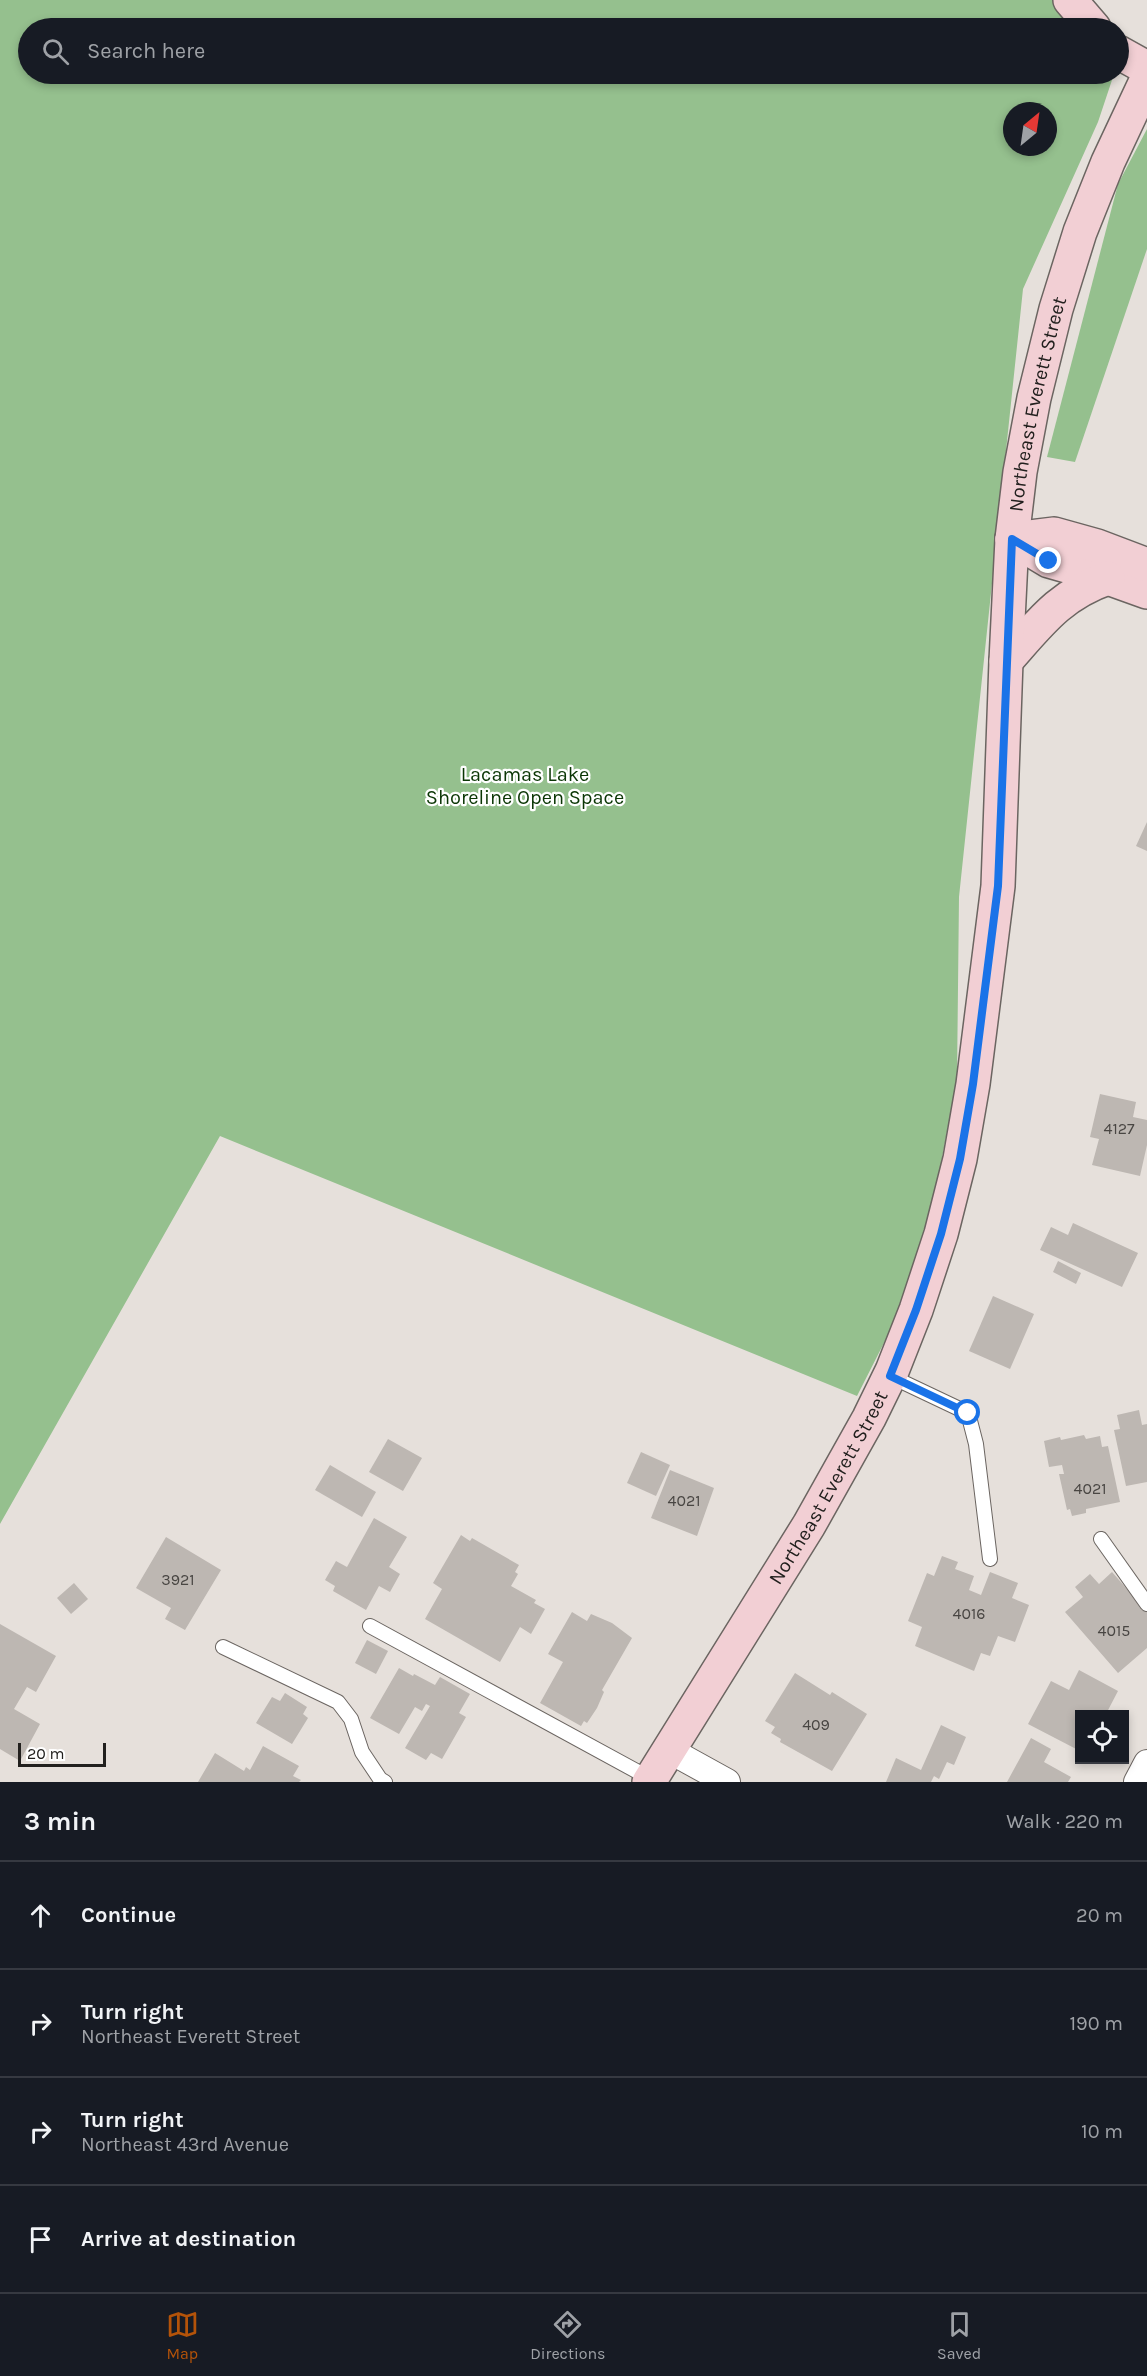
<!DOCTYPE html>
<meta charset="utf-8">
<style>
:root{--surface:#171b24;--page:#242831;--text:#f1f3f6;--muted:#9ea1a6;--line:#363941;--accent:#b45309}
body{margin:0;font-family:Karla,sans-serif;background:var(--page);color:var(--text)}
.controls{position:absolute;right:18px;bottom:18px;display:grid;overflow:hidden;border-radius:0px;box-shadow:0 3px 9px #0003}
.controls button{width:54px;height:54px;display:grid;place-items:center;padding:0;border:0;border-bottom:2px solid var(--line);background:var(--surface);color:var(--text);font:30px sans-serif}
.compass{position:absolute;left:1003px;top:102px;width:54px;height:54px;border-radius:50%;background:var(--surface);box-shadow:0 3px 9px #0003;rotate:29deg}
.scale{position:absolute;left:18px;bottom:15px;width:88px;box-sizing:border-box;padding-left:6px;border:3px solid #22201e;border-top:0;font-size:16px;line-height:21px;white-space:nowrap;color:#22201e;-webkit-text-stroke:4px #fff;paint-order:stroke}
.stop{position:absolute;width:18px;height:18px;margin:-14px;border:4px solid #1a73e8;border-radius:50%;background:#fff}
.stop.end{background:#1a73e8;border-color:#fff;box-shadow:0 2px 6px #0008}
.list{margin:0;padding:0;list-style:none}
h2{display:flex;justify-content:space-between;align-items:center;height:78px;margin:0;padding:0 24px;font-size:26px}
h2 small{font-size:20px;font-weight:400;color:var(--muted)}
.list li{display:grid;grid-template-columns:39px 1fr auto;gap:18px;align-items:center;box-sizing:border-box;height:108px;padding:0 24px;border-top:2px solid var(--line)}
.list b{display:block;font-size:22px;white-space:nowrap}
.list p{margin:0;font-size:20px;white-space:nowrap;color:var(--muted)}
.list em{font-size:20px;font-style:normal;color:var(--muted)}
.icon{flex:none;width:33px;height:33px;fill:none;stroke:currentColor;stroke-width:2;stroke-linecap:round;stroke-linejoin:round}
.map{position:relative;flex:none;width:1147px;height:1782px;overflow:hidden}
.search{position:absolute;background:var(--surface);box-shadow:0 3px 9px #0003;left:18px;right:18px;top:18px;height:66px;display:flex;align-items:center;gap:15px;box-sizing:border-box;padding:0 21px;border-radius:33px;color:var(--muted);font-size:22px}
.sheet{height:510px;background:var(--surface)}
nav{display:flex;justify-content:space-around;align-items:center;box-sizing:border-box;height:84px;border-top:2px solid var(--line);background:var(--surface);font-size:16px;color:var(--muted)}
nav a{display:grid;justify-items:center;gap:3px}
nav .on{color:var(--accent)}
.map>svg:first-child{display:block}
.forest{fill:#95c08e;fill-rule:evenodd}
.building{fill:#bdb7b2}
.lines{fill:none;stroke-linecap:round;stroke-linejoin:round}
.lane-casing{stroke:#6b6561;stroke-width:16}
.street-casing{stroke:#6b6561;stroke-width:28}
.secondary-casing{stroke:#6b6561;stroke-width:36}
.lane{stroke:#fff;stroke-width:14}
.street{stroke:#fff;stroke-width:26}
.secondary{stroke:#f2cfd4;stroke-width:33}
.route{stroke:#1a73e8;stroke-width:8}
.labels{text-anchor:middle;stroke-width:4.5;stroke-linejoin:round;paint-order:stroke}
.number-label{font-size:16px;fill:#494643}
.street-label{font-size:20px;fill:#22201e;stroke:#fff}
.park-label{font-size:20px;fill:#0a3604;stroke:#fff}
</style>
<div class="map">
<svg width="1147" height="1782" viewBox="0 0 1147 1782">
<rect width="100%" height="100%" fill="#e6e0db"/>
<g class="forest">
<path d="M0,0h1052l19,28h-1043v46h1082l3,3 -15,45 -75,167 -64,608 -2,181 -29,155 -40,102 -31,61 -637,-260 -220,388zM1012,111h36v36h-36z"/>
<polygon points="1147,129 1147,249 1075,462 1047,457 1118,184"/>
</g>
<g class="building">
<polygon points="1147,822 1147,851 1136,846"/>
<polygon points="1100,1094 1136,1102 1133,1117 1147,1120 1147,1145 1140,1176 1092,1165 1099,1139 1090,1137"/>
<polygon points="1073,1223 1138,1253 1122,1287 1040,1250 1051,1227 1068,1235"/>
<polygon points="1058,1261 1081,1273 1076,1284 1053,1272"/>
<polygon points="993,1296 1034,1314 1010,1369 969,1351"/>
<polygon points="1139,1410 1142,1425 1147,1424 1147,1482 1126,1486 1114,1430 1120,1429 1117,1415"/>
<polygon points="1084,1435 1086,1439 1100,1436 1102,1447 1108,1446 1120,1502 1086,1509 1086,1513 1072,1516 1070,1509 1067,1510 1059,1474 1064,1474 1062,1465 1049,1467 1044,1441 1060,1437 1061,1440"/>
<polygon points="388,1439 422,1458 403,1491 369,1472"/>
<polygon points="641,1452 670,1465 656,1496 627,1483"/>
<polygon points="330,1465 376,1492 362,1517 315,1490"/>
<polygon points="670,1470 714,1488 697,1536 651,1518"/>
<polygon points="374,1518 407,1537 389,1567 400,1574 390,1592 379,1586 366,1610 333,1591 335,1586 325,1580 336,1561 347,1567"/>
<polygon points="461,1535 470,1541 472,1538 519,1565 515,1572 518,1574 511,1586 536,1600 534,1603 545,1609 531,1634 520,1627 500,1662 425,1619 442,1589 433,1583"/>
<polygon points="166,1537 221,1570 185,1630 165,1619 171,1608 136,1588"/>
<polygon points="942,1556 958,1562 955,1569 974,1576 969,1590 981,1595 990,1572 1018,1583 1012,1598 1029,1605 1015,1642 998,1636 990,1656 981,1653 974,1671 915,1646 922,1627 908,1621 927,1573 934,1576"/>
<polygon points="1112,1572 1147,1612 1147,1648 1118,1673 1065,1612 1083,1597 1075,1587 1090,1574 1099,1584"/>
<polygon points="74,1583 88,1599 71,1614 57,1598"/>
<polygon points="572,1612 587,1621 591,1614 612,1623 632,1638 602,1690 604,1692 597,1708 587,1723 584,1721 581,1726 540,1703 563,1662 548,1654"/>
<polygon points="0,1624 56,1656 36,1692 27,1687 14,1709 40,1724 20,1761 0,1749"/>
<polygon points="367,1640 388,1651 376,1674 355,1663"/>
<polygon points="399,1668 413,1676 414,1674 435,1685 440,1677 470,1694 459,1713 466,1717 442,1759 431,1753 426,1760 405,1748 430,1706 426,1704 422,1711 415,1707 399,1734 370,1718"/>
<polygon points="1079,1670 1118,1691 1106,1714 1080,1714 1080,1751 1028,1724 1051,1681 1069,1690"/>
<polygon points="795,1673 830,1695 832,1692 867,1714 832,1771 780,1742 781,1739 771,1733 775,1727 765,1721"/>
<polygon points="285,1693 307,1707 303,1714 308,1718 292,1744 256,1723 272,1697 280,1701"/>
<polygon points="941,1725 966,1737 954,1765 947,1762 939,1779 934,1776 931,1782 886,1782 896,1758 921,1770"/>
<polygon points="1031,1738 1051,1749 1044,1762 1071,1777 1068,1782 1007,1782"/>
<polygon points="263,1746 299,1766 293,1776 301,1780 299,1782 198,1782 215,1753 244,1771 246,1767 250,1770"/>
</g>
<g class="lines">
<g class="lane-casing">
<g id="lane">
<polyline points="890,1376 968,1413 976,1444 990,1559"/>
<polyline points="1101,1539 1147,1604"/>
<polyline points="370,1626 651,1779"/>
<polyline points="223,1647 338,1702 351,1719 362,1752 380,1779 385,1782"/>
</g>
</g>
<g class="street-casing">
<g id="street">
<polyline points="669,1750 727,1782"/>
<polyline points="1137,1782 1147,1763"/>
</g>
</g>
<g class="secondary-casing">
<g id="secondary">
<polyline points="1070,0 1094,28"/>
<polyline points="1118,52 1147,68"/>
<polyline points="1012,539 1049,561 1108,578 1147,592"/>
<polyline points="1012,539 1054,534 1097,546 1147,565"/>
<path d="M1006,661c33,-37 53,-66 102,-83"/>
<path id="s1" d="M649,1782l160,-257 60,-107 23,-47 24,-61 25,-76 19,-75 13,-75 25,-198 8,-225 6,-122 8,-67 14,-74 22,-89 24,-77 28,-70 39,-83"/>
</g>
</g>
<use href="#lane" class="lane"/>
<use href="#street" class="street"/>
<use href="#secondary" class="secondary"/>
</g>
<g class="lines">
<polyline class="route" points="968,1413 890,1376 916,1310 941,1234 960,1159 973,1084 998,886 1012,539 1049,561"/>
</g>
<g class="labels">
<g class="number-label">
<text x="1119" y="1134">4127</text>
<text x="1090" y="1494">4021</text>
<text x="684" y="1506">4021</text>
<text x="178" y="1585">3921</text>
<text x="969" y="1619">4016</text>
<text x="1114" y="1636">4015</text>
<text x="816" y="1730">409</text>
</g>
<g class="street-label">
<text dy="7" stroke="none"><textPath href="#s1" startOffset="1461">Northeast Everett Street</textPath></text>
<text dy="7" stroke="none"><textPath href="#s1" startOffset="345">Northeast Everett Street</textPath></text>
</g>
<g class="park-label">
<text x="525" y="781">Lacamas Lake<tspan x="525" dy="23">Shoreline Open Space</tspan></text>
</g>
</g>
</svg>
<div class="controls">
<button><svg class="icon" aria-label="locate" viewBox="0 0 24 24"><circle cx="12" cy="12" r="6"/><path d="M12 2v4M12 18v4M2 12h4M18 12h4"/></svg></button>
</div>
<svg class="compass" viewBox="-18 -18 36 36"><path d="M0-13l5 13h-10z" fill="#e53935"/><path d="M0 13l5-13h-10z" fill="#9ea1a6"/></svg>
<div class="scale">20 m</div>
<div class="stop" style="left:968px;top:1413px"></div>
<div class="stop end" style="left:1049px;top:561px"></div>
<div class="search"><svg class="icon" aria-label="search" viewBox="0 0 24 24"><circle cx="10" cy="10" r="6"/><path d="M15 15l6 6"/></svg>Search here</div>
</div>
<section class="sheet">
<h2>3 min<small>Walk · 220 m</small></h2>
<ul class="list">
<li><svg class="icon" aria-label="ahead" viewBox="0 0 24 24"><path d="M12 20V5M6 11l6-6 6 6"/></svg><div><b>Continue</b></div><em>20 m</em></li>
<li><svg class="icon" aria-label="right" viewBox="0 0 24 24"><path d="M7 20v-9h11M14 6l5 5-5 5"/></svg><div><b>Turn right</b><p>Northeast Everett Street</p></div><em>190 m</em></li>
<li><svg class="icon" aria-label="right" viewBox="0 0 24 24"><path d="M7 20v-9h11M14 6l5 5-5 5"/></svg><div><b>Turn right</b><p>Northeast 43rd Avenue</p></div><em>10 m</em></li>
<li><svg class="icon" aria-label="arrive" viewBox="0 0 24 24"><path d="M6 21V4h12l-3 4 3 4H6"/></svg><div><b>Arrive at destination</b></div></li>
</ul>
</section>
<nav>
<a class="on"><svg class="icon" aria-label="map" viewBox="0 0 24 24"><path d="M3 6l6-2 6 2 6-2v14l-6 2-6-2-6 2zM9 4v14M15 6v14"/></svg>Map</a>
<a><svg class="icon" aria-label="directions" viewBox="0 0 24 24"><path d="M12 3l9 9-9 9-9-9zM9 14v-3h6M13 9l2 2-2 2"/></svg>Directions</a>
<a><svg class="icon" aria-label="saved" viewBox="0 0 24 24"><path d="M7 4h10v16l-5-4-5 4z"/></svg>Saved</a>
</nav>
